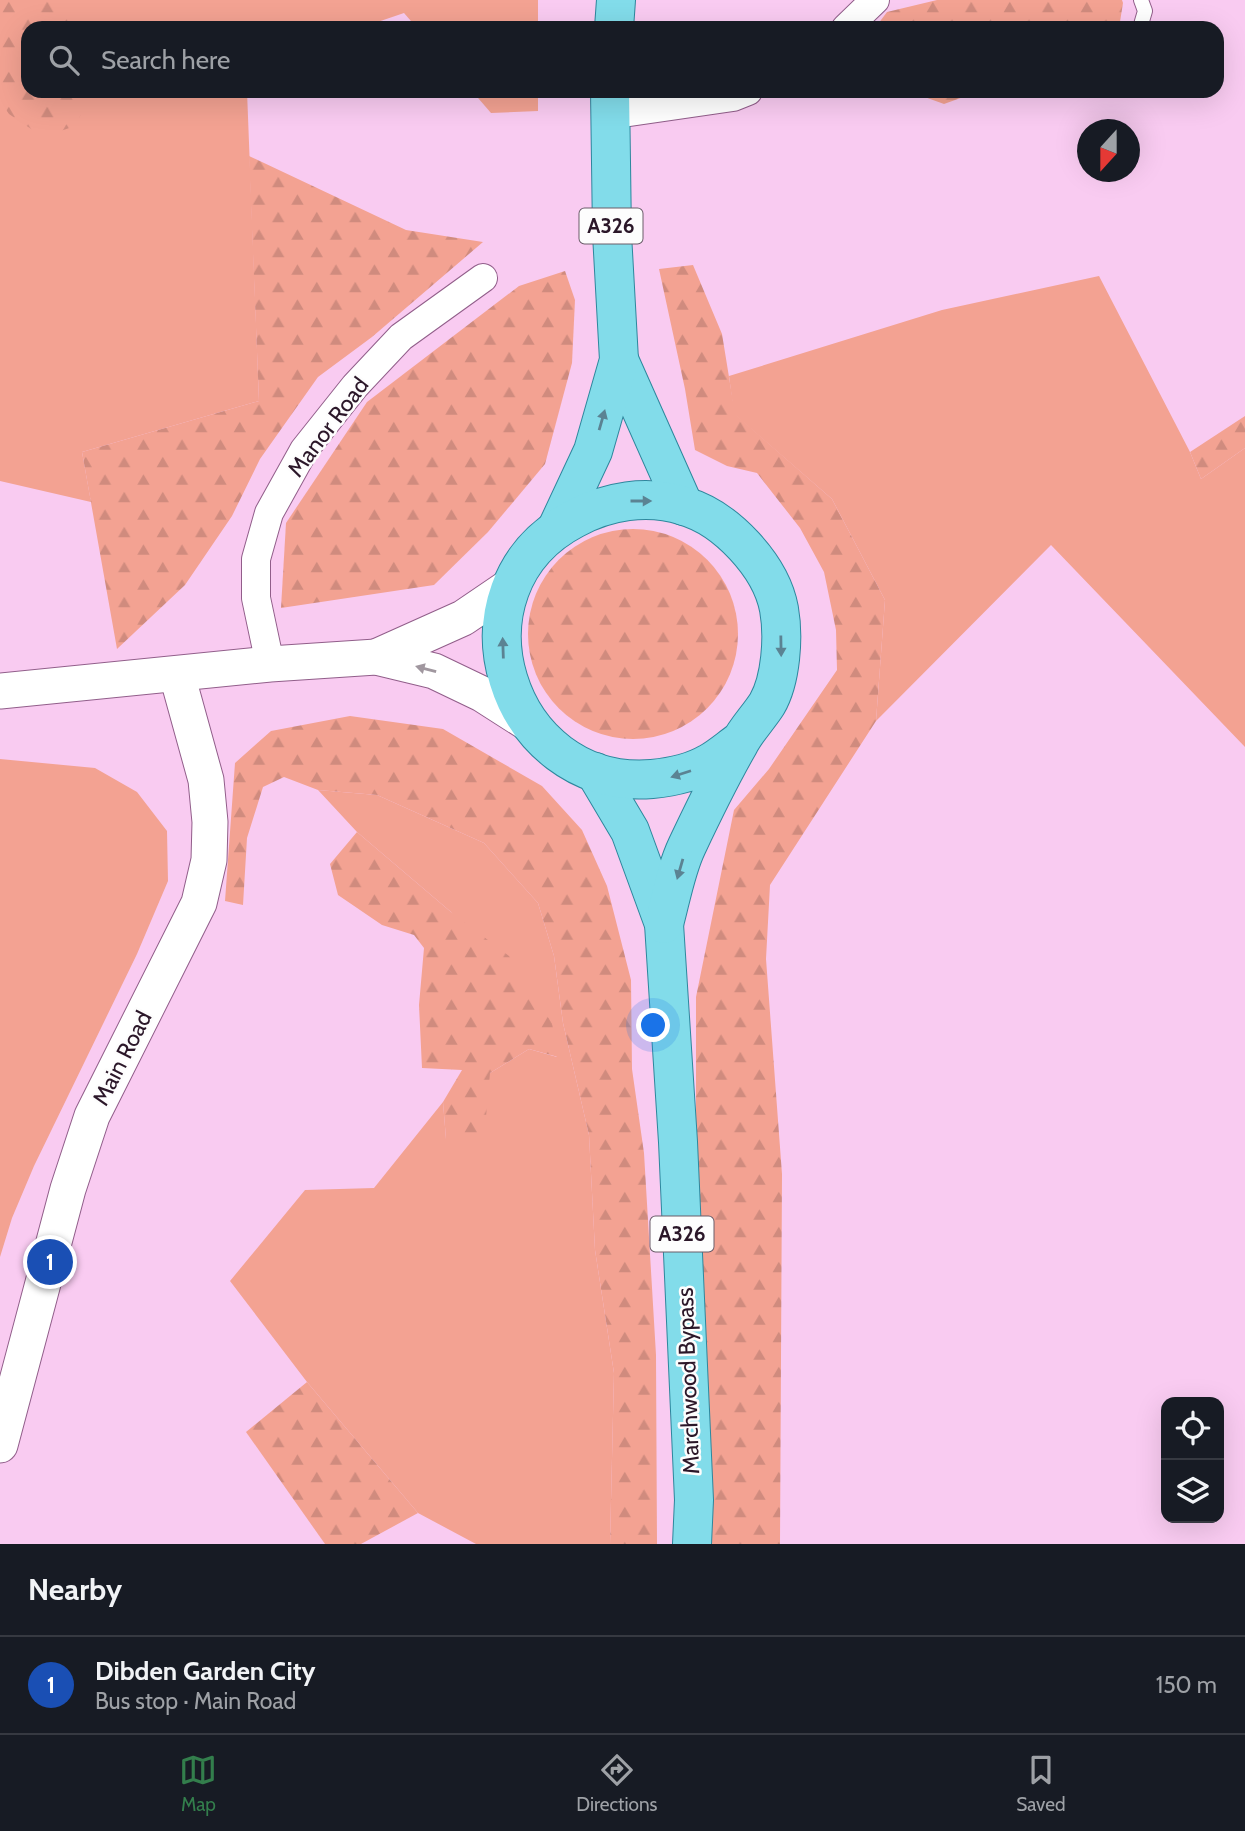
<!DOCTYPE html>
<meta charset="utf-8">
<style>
:root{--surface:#171b24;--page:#242831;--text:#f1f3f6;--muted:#9ea1a6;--line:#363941;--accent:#337e4c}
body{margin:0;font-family:Cabin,sans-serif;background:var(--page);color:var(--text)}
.controls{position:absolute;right:21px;bottom:21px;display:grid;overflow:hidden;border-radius:14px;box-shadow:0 7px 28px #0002}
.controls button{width:63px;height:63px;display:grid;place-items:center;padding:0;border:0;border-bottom:2px solid var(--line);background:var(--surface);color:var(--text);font:35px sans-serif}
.compass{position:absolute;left:1077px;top:119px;width:63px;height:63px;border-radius:50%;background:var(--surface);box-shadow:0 7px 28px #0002;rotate:201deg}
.you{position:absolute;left:654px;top:1026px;width:24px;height:24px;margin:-18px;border:5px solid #fff;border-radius:50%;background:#1a73e8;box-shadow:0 0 0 10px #1a73e833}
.badge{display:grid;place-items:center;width:46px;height:46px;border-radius:50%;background:var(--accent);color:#fff;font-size:23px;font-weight:700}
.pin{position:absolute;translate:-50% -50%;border:4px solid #fff;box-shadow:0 2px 7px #0006}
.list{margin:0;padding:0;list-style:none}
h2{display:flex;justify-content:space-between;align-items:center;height:91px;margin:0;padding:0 28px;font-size:30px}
h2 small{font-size:23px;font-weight:400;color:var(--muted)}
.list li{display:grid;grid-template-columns:46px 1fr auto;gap:21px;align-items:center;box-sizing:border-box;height:98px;padding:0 28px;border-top:2px solid var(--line)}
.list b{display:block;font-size:26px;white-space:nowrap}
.list p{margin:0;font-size:23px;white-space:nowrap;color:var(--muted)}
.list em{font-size:23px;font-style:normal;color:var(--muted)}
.icon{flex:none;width:38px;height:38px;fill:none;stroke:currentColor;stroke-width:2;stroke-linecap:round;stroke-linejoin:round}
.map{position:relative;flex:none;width:1245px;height:1544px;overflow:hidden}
.search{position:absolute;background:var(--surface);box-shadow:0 7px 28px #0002;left:21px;right:21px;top:21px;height:77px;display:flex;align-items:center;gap:18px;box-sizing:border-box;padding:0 24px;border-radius:21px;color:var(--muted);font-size:26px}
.sheet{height:189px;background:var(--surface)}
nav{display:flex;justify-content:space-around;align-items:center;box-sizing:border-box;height:98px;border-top:2px solid var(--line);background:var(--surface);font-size:19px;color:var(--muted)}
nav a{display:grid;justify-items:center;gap:4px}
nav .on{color:var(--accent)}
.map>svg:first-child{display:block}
.grass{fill:#f3a292}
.forest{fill:url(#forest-firs)}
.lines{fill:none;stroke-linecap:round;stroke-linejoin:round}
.service-casing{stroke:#915e8a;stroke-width:16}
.minor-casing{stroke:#915e8a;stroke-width:30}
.tertiary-casing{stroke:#915e8a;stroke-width:37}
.primary-casing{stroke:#2e879d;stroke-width:40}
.service{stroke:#fff;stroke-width:14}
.minor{stroke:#fff;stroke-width:28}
.tertiary{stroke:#fff;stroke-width:35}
.primary{stroke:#82dcea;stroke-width:38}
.oneway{fill:#5b8393}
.oneway2{fill:#a0979f}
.labels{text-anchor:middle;stroke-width:5;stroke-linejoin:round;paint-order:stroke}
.shield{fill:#fdfdfd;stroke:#6a5c69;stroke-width:2}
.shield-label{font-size:21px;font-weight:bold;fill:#2b1729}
.street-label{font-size:23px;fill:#2b1729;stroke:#fdfdfd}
</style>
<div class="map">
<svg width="1245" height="1544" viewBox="0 0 1245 1544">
<defs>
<pattern id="forest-firs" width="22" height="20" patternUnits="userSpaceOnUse" patternTransform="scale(1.75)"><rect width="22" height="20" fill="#f3a292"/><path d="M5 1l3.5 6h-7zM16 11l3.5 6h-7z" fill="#d08b7e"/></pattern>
</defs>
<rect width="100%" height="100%" fill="#f9cbf1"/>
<g class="grass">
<polygon points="0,0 538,0 538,28 417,28 404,13 360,28 28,28 28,91 247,91 259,401 82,452 91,502 0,481"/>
<polygon points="472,91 538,91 538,111 491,113"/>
<polygon points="1099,276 1190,452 1201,479 1245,448 1245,747 1051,545 876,721 885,600 832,499 734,414 729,376 942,310"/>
<polygon points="0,759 95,768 137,792 167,831 168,881 137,954 34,1166 12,1218 0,1257"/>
<polygon points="318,790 377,795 484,843 538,903 554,956 563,1023 589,1135 595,1250 614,1373 610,1544 476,1544 418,1513 307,1382 230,1281 305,1190 374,1188 443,1102 446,1139 490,1073 529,1049 557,1057 451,912 357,832"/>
</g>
<g class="forest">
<polygon points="0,0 62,0 77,28 28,28 28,91 86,91 78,125 43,137 9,114 0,101"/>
<polygon points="937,0 1122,0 1123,3 1119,28 875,28 887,12"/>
<polygon points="908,91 980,91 944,104"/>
<polygon points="249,156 406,230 483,242 372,337 318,377 260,459 232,516 185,585 117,649 82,452 259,401"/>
<polygon points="693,265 722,334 735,414 832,499 885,600 876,721 770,885 766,959 782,1174 780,1544 702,1544 696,1190 696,997 734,810 769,769 837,670 836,630 824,572 800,528 757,473 727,466 695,450 685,389 659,269"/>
<polygon points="565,271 575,300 572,363 545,464 488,532 434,585 281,608 286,523 367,402 519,286"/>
<polygon points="1245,416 1245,448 1201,479 1190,452"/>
<circle cx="633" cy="634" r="105"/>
<polygon points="350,716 443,729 542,786 582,830 607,886 631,980 632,1069 644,1153 656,1355 657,1544 610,1544 614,1373 595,1250 589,1135 563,1023 554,956 538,903 484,843 377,795 318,790 284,777 263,787 247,838 243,905 225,901 235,763 271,731"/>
<polygon points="357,832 451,912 509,956 552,1023 558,1057 529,1049 490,1073 484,1139 446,1139 443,1102 462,1070 422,1068 419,1005 424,948 414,935 382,925 338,895 330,864"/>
<polygon points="307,1382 418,1513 361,1544 325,1544 246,1432"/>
</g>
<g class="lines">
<g class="service-casing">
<polyline id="service" points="1140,28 1145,11 1141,0"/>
</g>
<g class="minor-casing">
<g id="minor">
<polyline points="846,28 875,0"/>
<polyline points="609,115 733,97 748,91"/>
<polyline points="270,664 256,598 256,559 269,513 304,450 355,386 401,337 483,278"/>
</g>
</g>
<g class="tertiary-casing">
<g id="tertiary">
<polyline points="376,657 463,618 513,584"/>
<polyline points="0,691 270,664 376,657 434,671 482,694 529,724"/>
<polyline points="0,1445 68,1189 92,1116 199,903 209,860 210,822 206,780 177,675"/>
</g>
</g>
<g class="primary-casing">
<g id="primary">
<polyline points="614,28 616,0"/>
<polyline points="619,360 684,506"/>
<polyline points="557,528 593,451 619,360 612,234 610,91"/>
<polyline points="595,772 630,831 664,924 678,1142 694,1500 692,1544"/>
<path d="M664,924c7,-26 12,-55 23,-78 16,-34 33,-69 52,-102 7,-14 19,-26 28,-40 14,-24 17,-67 12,-95 -8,-43 -53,-91 -95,-103 -37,-12 -77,-5 -110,13 -132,69 -69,272 78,260 20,-2 40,-6 57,-16 11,-6 21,-15 31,-22"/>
</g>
</g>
<use href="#service" class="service"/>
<use href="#minor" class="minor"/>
<use href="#tertiary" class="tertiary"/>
<use href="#primary" class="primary"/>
</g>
<defs><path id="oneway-solid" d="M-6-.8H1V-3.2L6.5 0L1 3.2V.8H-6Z" transform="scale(1.75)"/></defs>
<g class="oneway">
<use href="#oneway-solid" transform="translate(602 420) rotate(-74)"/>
<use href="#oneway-solid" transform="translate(641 501)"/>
<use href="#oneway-solid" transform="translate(781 646) rotate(89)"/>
<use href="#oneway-solid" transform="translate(503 648) rotate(-92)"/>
<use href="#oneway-solid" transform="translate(681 774) rotate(162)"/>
<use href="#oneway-solid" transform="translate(680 869) rotate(106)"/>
</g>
<use class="oneway2" href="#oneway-solid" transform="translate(426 669) rotate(-165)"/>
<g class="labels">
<g class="shield">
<rect x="579.5" y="208.5" width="63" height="35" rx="5"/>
<rect x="650.5" y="1216.5" width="63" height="35" rx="5"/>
</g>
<g class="shield-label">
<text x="611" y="233">A326</text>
<text x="682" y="1241">A326</text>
</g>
<g class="street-label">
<text transform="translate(328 427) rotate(-53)" y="8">Manor Road</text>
<text transform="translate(122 1058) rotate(-63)" y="8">Main Road</text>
<text transform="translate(688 1381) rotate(-92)" y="8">Marchwood Bypass</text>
</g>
</g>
</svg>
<div class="controls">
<button><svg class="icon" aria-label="locate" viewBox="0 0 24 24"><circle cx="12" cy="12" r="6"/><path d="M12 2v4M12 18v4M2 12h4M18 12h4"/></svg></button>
<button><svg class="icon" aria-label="layers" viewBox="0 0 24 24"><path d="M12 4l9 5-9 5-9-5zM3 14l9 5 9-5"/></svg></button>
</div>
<svg class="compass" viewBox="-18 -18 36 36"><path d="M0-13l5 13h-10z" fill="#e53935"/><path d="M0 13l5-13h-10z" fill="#9ea1a6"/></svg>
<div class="you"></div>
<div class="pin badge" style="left:50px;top:1262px;background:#1a4fb4">1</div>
<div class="search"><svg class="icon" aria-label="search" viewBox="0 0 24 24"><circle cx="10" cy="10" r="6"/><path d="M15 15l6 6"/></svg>Search here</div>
</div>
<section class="sheet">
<h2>Nearby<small></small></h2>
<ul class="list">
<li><span class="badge" style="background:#1a4fb4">1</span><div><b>Dibden Garden City</b><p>Bus stop · Main Road</p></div><em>150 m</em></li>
</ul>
</section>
<nav>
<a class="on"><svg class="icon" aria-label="map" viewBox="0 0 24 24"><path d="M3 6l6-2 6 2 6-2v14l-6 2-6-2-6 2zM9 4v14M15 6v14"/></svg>Map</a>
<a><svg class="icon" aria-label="directions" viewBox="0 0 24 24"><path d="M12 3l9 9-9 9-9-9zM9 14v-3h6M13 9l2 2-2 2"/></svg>Directions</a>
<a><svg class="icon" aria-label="saved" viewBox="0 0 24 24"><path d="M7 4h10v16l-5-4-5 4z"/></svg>Saved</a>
</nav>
